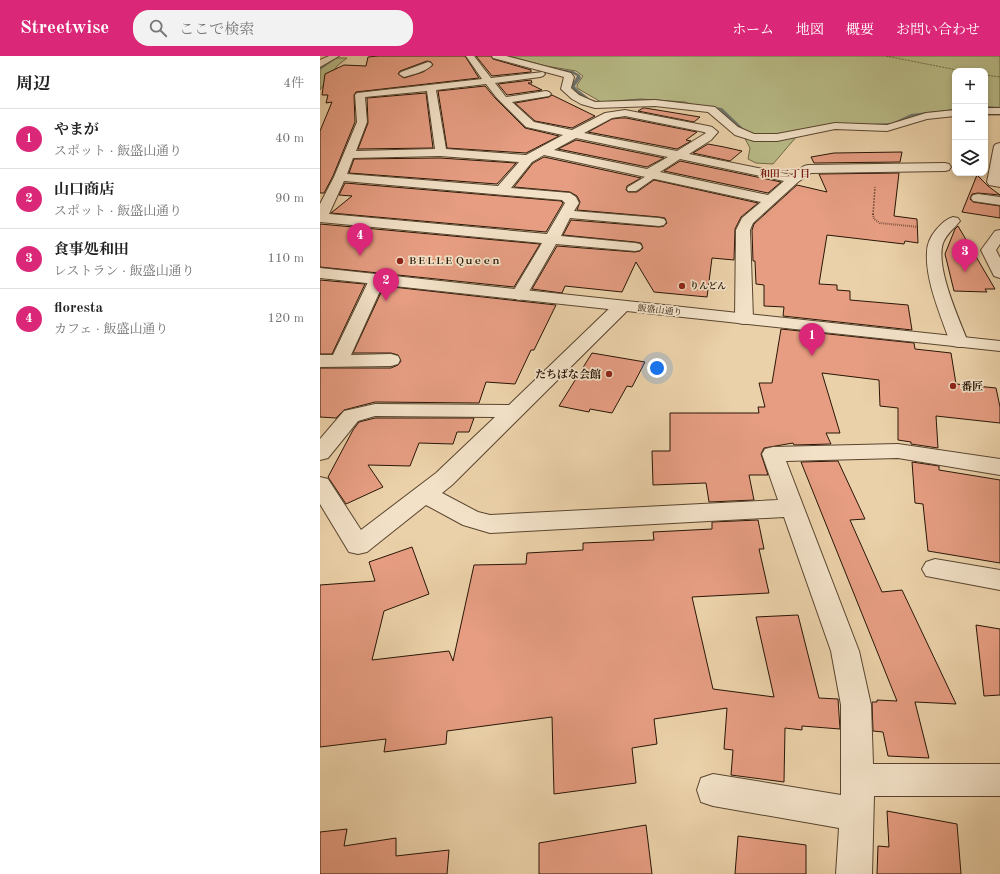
<!DOCTYPE html>
<html lang="ja">
<meta charset="utf-8">
<style>
:root{--surface:#fff;--page:#f2f2f2;--text:#222;--muted:#767676;--line:#e0e0e0;--accent:#db2777}
body{margin:0;font-family:"Old Standard TT","Noto Serif JP",serif;background:var(--page);color:var(--text)}
.controls{position:absolute;right:12px;top:12px;display:grid;overflow:hidden;border-radius:8px;box-shadow:0 2px 6px #0003}
.controls button{width:36px;height:36px;display:grid;place-items:center;padding:0;border:0;border-bottom:1px solid var(--line);background:var(--surface);color:var(--text);font:20px sans-serif}
.you{position:absolute;left:337px;top:312px;width:14px;height:14px;margin:-10px;border:3px solid #fff;border-radius:50%;background:#1a73e8;box-shadow:0 0 0 6px #1a73e833}
.badge{display:grid;place-items:center;width:26px;height:26px;border-radius:50%;background:var(--accent);color:#fff;font-size:13px;font-weight:700}
.pin{position:absolute;translate:-50% -33px;filter:drop-shadow(0 1px 2px #0008)}
.pin::after{content:'';position:absolute;top:21px;width:14px;height:12px;background:inherit;clip-path:polygon(0 0,100% 0,50% 100%)}
.list{margin:0;padding:0;list-style:none}
h2{display:flex;justify-content:space-between;align-items:center;height:52px;margin:0;padding:0 16px;font-size:17px}
h2 small{font-size:13px;font-weight:400;color:var(--muted)}
.list li{display:grid;grid-template-columns:26px 1fr auto;gap:12px;align-items:center;box-sizing:border-box;height:60px;padding:0 16px;border-top:1px solid var(--line)}
.list b{display:block;font-size:15px;white-space:nowrap}
.list p{margin:0;font-size:13px;white-space:nowrap;color:var(--muted)}
.list em{font-size:13px;font-style:normal;color:var(--muted)}
.icon{flex:none;width:22px;height:22px;fill:none;stroke:currentColor;stroke-width:2;stroke-linecap:round;stroke-linejoin:round}
.map{position:relative;flex:none;width:680px;height:818px;overflow:hidden}
header{display:flex;align-items:center;gap:24px;box-sizing:border-box;height:56px;padding:0 20px;background:var(--accent);color:#fff}
header strong{font-size:19px}
nav{display:flex;gap:22px;margin-inline-start:auto;font-size:14px}
.search{width:280px;height:36px;background:var(--page);display:flex;align-items:center;gap:10px;box-sizing:border-box;padding:0 14px;border-radius:16px;color:var(--muted);font-size:15px}
main{display:flex}
aside{flex:1;background:var(--surface)}
.map>svg:first-child{display:block}
.green{fill:#b8bb87;stroke:#706846}
.lines{fill:none;stroke-linecap:round;stroke-linejoin:round}
.stream{fill:#6e756e;fill-rule:evenodd}
.building{fill:#e69d82;stroke:#281606;fill-rule:evenodd}
.service-casing{stroke:#59452f;stroke-width:2}
.minor-casing{stroke:#59452f;stroke-width:2}
.tertiary-casing{stroke:#59452f;stroke-width:2}
.path-far2{stroke:#281606;stroke-width:1;stroke-dasharray:0.5 1;stroke-linecap:butt}
.path-far1{stroke:#281606;stroke-width:1.5;stroke-dasharray:0.5 1;stroke-linecap:butt}
.path{stroke:#281606;stroke-width:2;stroke-dasharray:0.5 1.5;stroke-linecap:butt}
.service{fill:#f2e1c7;fill-rule:evenodd}
.minor{fill:#f2e1c7;fill-rule:evenodd}
.tertiary{fill:#f2e1c7;fill-rule:evenodd}
.poi-dot{fill:#8f2418;stroke:#f2e1c7;stroke-width:1.5}
.labels{text-anchor:middle;stroke-width:3.5;stroke-linejoin:round;paint-order:stroke}
.far-poi-label{font-size:9px;font-weight:bold;fill:#281606;stroke:#f2e1c7;text-anchor:start}
.far-street-label{font-size:9px;fill:#281606;stroke:#f2e1c7}
.far-neighbourhood-label{font-size:10px;font-weight:bold;fill:#7a1f14;stroke:#f2e1c7}
.poi-label{font-size:11px;font-weight:bold;fill:#281606;stroke:#f2e1c7;text-anchor:end}
</style>
<header>
<strong>Streetwise</strong>
<div class="search"><svg class="icon" aria-label="search" viewBox="0 0 24 24"><circle cx="10" cy="10" r="6"/><path d="M15 15l6 6"/></svg>ここで検索</div>
<nav><a>ホーム</a><a>地図</a><a>概要</a><a>お問い合わせ</a></nav>
</header>
<main>
<aside>
<h2>周辺<small>4件</small></h2>
<ul class="list">
<li><span class="badge">1</span><div><b>やまが</b><p>スポット · 飯盛山通り</p></div><em>40 m</em></li>
<li><span class="badge">2</span><div><b>山口商店</b><p>スポット · 飯盛山通り</p></div><em>90 m</em></li>
<li><span class="badge">3</span><div><b>食事処和田</b><p>レストラン · 飯盛山通り</p></div><em>110 m</em></li>
<li><span class="badge">4</span><div><b>floresta</b><p>カフェ · 飯盛山通り</p></div><em>120 m</em></li>
</ul>
</aside>
<div class="map">
<svg width="680" height="818" viewBox="0 0 680 818">
<rect width="100%" height="100%" fill="#ebd1a9"/>
<filter id="stains"><feTurbulence type="fractalNoise" baseFrequency=".005" numOctaves="4"/><feColorMatrix values="0 0 0 0 .2 0 0 0 0 .09 0 0 0 0 .02 0 0 0 .5 -.17"/></filter>
<radialGradient id="worn" r=".72"><stop offset=".6" stop-color="#630" stop-opacity="0"/><stop offset="1" stop-color="#630" stop-opacity=".3"/></radialGradient>
<g class="green">
<polygon points="189,0 680,0 680,59 665,59 665,15 635,15 635,60 601,62 574,71 511,70 477,80 453,108 436,107 428,103 430,92 422,77 394,57 365,46 321,43 281,46 257,32 257,29 263,20 256,15 226,10"/>
<polygon points="17,2 27,2 17,10 0,34 0,10"/>
</g>
<g class="lines">
<g class="stream">
<polygon points="14,1 17,2 0,14 0,11"/>
<path d="M227,11l26,4 7,4 1,3 -6,8 1,2 14,11 9,3v2c-9,-1 -25,-9 -28,-18l6,-10 -6,-3 -25,-4z"/>
<polygon points="315,43 331,44 333,45 331,46 315,45 300,48 298,47"/>
<polygon points="352,45 402,52 426,75 431,78 429,79 422,77 400,54 351,47"/>
<polygon points="665,50 680,51 680,53 665,52"/>
<polygon points="635,53 635,55 592,60 573,69 548,70 546,69 548,68 572,67 591,58"/>
</g>
</g>
<g class="building">
<path d="M58,0h87l14,22 -123,14 -2,3 1,27 -22,54 -9,17h-4v-62l12,-29 -6,1 2,-8h-6l3,-21 19,-9 22,1 2,-9zM107,5l4,1 2,3 -10,7 -19,6 -6,-4 2,-3z"/>
<polygon points="156,0 171,0 173,3 211,14 211,16 172,20"/>
<polygon points="211,24 212,27 208,27 222,34 187,39 178,28"/>
<polygon points="165,30 175,42 205,72 239,80 206,97 127,92 118,35"/>
<polygon points="106,37 113,92 38,93 48,67 47,42"/>
<polygon points="232,39 275,60 252,72 215,65 195,47 229,41"/>
<polygon points="323,52 325,52 380,61 374,66 318,55"/>
<polygon points="300,62 306,62 377,76 366,84 371,85 357,93 268,76 292,63"/>
<polygon points="256,84 344,102 327,111 238,93"/>
<polygon points="388,88 404,91 422,95 410,105 373,97"/>
<polygon points="582,96 580,106 494,107 491,101 514,97"/>
<polygon points="224,101 321,122 307,130 306,134 308,136 317,136 334,124 438,147 421,161 415,173 414,204 392,202 387,241 334,236 316,206 302,236 245,230 242,237 212,233 237,190 315,196 320,195 323,192 321,187 315,186 243,179 251,164 339,171 344,170 347,167 345,162 339,161 257,154 260,146 257,140 250,136 194,131 213,107"/>
<polygon points="120,102 196,107 177,128 29,117 34,103"/>
<polygon points="360,105 461,126 448,137 344,115"/>
<polygon points="579,117 574,160 597,163 598,187 585,185 584,188 507,179 499,228 517,229 517,234 530,235 530,244 588,249 592,274 463,260 464,251 444,250 444,229 436,228 435,205 433,205 432,174 434,168 477,129 507,136 499,118"/>
<polygon points="657,119 668,130 680,139 658,137 652,138 650,143 653,146 680,150 680,162 642,156"/>
<polygon points="25,127 241,145 243,147 226,176 11,157 32,140 19,139"/>
<polygon points="0,168 220,188 194,231 0,211"/>
<polygon points="638,170 675,233 665,233 667,236 634,235 625,198 635,173"/>
<polygon points="0,224 45,228 12,298 0,298"/>
<polygon points="64,230 199,245 236,249 214,294 211,294 195,328 166,326 159,347 55,346 24,354 16,362 0,361 0,312 71,312 78,309 81,305 78,299 71,297 33,297"/>
<polygon points="461,273 594,287 595,293 631,297 636,328 676,332 680,351 680,367 616,360 618,392 591,388 591,386 578,384 578,352 560,350 559,324 502,317 520,377 506,377 511,388 474,389 473,387 444,392 441,398 448,419 429,419 434,444 389,446 386,427 333,429 332,395 350,395 350,357 439,357 438,351 445,351 439,327 452,327"/>
<polygon points="272,297 325,306 312,331 307,330 292,357 270,353 269,356 239,350"/>
<polygon points="55,362 154,362 149,376 137,376 133,388 99,387 90,410 48,409 63,431 26,448 8,421 33,374 39,366"/>
<polygon points="518,405 545,463 530,464 562,536 582,534 636,648 595,646 609,702 568,700 563,676 553,675 552,646 557,646 557,644 577,645 481,406"/>
<polygon points="592,406 619,410 619,414 680,424 680,507 608,495 603,448 595,447"/>
<polygon points="438,464 444,493 439,493 449,537 372,541 393,633 454,641 436,561 478,559 499,642 518,643 520,673 482,670 482,674 465,672 464,726 411,719 413,694 404,693 407,652 334,663 337,688 312,692 316,727 234,738 232,661 127,675 126,688 64,696 66,683 0,691 0,529 55,525 49,506 92,491 109,538 64,555 52,604 129,595 133,605 154,509 206,508 207,497 263,494 263,487 334,484 333,476 392,473 392,466"/>
<polygon points="656,569 680,573 680,639 664,640"/>
<polygon points="567,755 637,768 641,818 557,818 558,790 569,791"/>
<polygon points="326,769 332,818 219,818 219,787"/>
<polygon points="27,773 24,790 76,782 76,800 129,794 127,818 0,818 0,776"/>
<polygon points="418,780 486,789 486,818 415,818"/>
</g>
<g class="lines">
<g class="service-casing">
<polygon id="service" points="333,116 336,117 338,119 336,121 316,135 308,135 307,133 308,131"/>
</g>
<g class="minor-casing">
<g id="minor">
<polygon points="9,0 19,0 0,11 0,4"/>
<path d="M146,0h8l17,22 52,-6 2,2 -2,2 -3,1 -45,6 11,14 40,-6 3,1 2,2 -2,2 -37,6 22,20 38,8 33,-17 20,-3 83,16 4,1 6,5 -7,8 -22,14 103,21 12,-9 4,-1 137,-2 4,1 2,3 -2,3 -4,1 -134,2 -13,9 -45,41 -3,7 3,89 -3,4 -6,1 -6,-1 -3,-4 1,-89 6,-12 19,-16 -217,-47 -12,7 -21,26 59,5 6,4 3,6 -5,8 85,7 5,1 2,3 -2,3 -5,1 -89,-8 -9,18 74,7 5,1 2,3 -2,3 -5,1 -79,-7 -29,51 -2,3 -6,2 -6,-2 -2,-3 31,-52 -222,-21v-18l14,-27 23,-55 -2,-27 2,-2 125,-14zM166,28l10,13 30,30 37,8 -37,20 -80,-6 -10,-59zM107,35l8,58 -79,2 11,-29 -2,-25zM305,60l79,16 2,1 -29,18 -93,-18 28,-15zM256,82l92,19 -21,12 -93,-19zM120,100l79,6 -21,24 -151,-12 6,-16zM360,103l104,22 -16,14 -108,-23zM24,125l218,19 3,3 -18,31 -218,-20z"/>
<polygon points="172,0 186,0 251,17 254,21 251,32 259,39 275,46 335,44 395,51 418,71 434,78 457,78 515,67 567,69 606,57 635,54 635,60 607,63 567,75 515,73 457,85 434,85 415,79 388,56 335,50 275,52 261,48 252,43 241,33 244,21 173,2"/>
<path d="M108,6l3,1 1,2c-7,7 -18,9 -28,12l-5,-3 2,-2z"/>
<rect x="665" y="52" width="15" height="6"/>
<polygon points="680,87 680,131 669,129 667,126 674,90 676,88"/>
<polygon points="658,138 680,141 680,149 653,145 651,142 653,139"/>
<path d="M633,161l5,1 2,3c-6,8 -13,12 -17,22 -8,24 16,76 25,99l-3,4 -6,1 -6,-1 -3,-4c-9,-26 -25,-62 -23,-90 0,-8 4,-16 9,-22 5,-6 10,-11 17,-13z"/>
<polygon points="680,174 680,188 676,194 680,202 680,222 674,220 661,194 675,175"/>
<polygon points="57,219 63,221 65,224 31,299 71,298 78,300 80,304 78,308 71,310 0,311 0,299 13,299 49,224 51,221"/>
<polygon points="302,245 308,246 310,250 308,254 132,429 122,437 158,456 170,459 458,444 442,398 445,393 453,391 578,388 680,403 680,419 578,402 466,405 539,595 551,649 553,708 680,708 680,740 554,740 552,818 516,818 519,772 393,750 381,746 377,734 381,722 393,718 521,739 521,649 511,595 464,461 170,477 143,469 106,449 47,496 38,498 29,496 0,448 0,421 8,423 41,474 116,417 175,361 55,360 38,365 8,402 0,404 0,383 24,355 55,348 189,349 296,246"/>
<polygon points="615,503 680,514 680,534 606,520 602,513 606,506"/>
</g>
</g>
<g class="tertiary-casing">
<polygon id="tertiary" points="0,212 680,285 680,295 0,222"/>
</g>
<g class="path-far2">
<polyline points="566,0 642,15"/>
<polyline points="665,19 680,21"/>
</g>
<polyline class="path-far1" points="553,159 555,131"/>
<polyline class="path" points="553,158 554,163 560,167 599,171"/>
<use href="#service" class="service"/>
<use href="#minor" class="minor"/>
<use href="#tertiary" class="tertiary"/>
</g>
<g class="poi-dot">
<circle cx="80" cy="205" r="4"/>
<circle cx="362" cy="230" r="4"/>
<circle cx="289" cy="318" r="4"/>
<circle cx="633" cy="330" r="4"/>
</g>
<g class="labels">
<g class="far-poi-label">
<text x="88" y="208">ＢＥＬＬＥ Ｑｕｅｅｎ</text>
<text x="370" y="233">りんどん</text>
</g>
<g class="far-street-label">
<text transform="translate(340 254) rotate(6)" y="3">飯盛山通り</text>
</g>
<g class="far-neighbourhood-label">
<text x="465" y="121">和田二丁目</text>
</g>
<g class="poi-label">
<text x="281" y="322">たちばな会館</text>
<text x="641" y="334" text-anchor="start">番匠</text>
</g>
</g>
<rect width="100%" height="100%" filter="url(#stains)"/>
<rect width="100%" height="100%" fill="url(#worn)"/>
</svg>
<div class="controls">
<button>+</button>
<button>−</button>
<button><svg class="icon" aria-label="layers" viewBox="0 0 24 24"><path d="M12 4l9 5-9 5-9-5zM3 14l9 5 9-5"/></svg></button>
</div>
<div class="you"></div>
<div class="pin badge" style="left:492px;top:300px">1</div>
<div class="pin badge" style="left:66px;top:245px">2</div>
<div class="pin badge" style="left:645px;top:216px">3</div>
<div class="pin badge" style="left:40px;top:200px">4</div>
</div>
</main>
